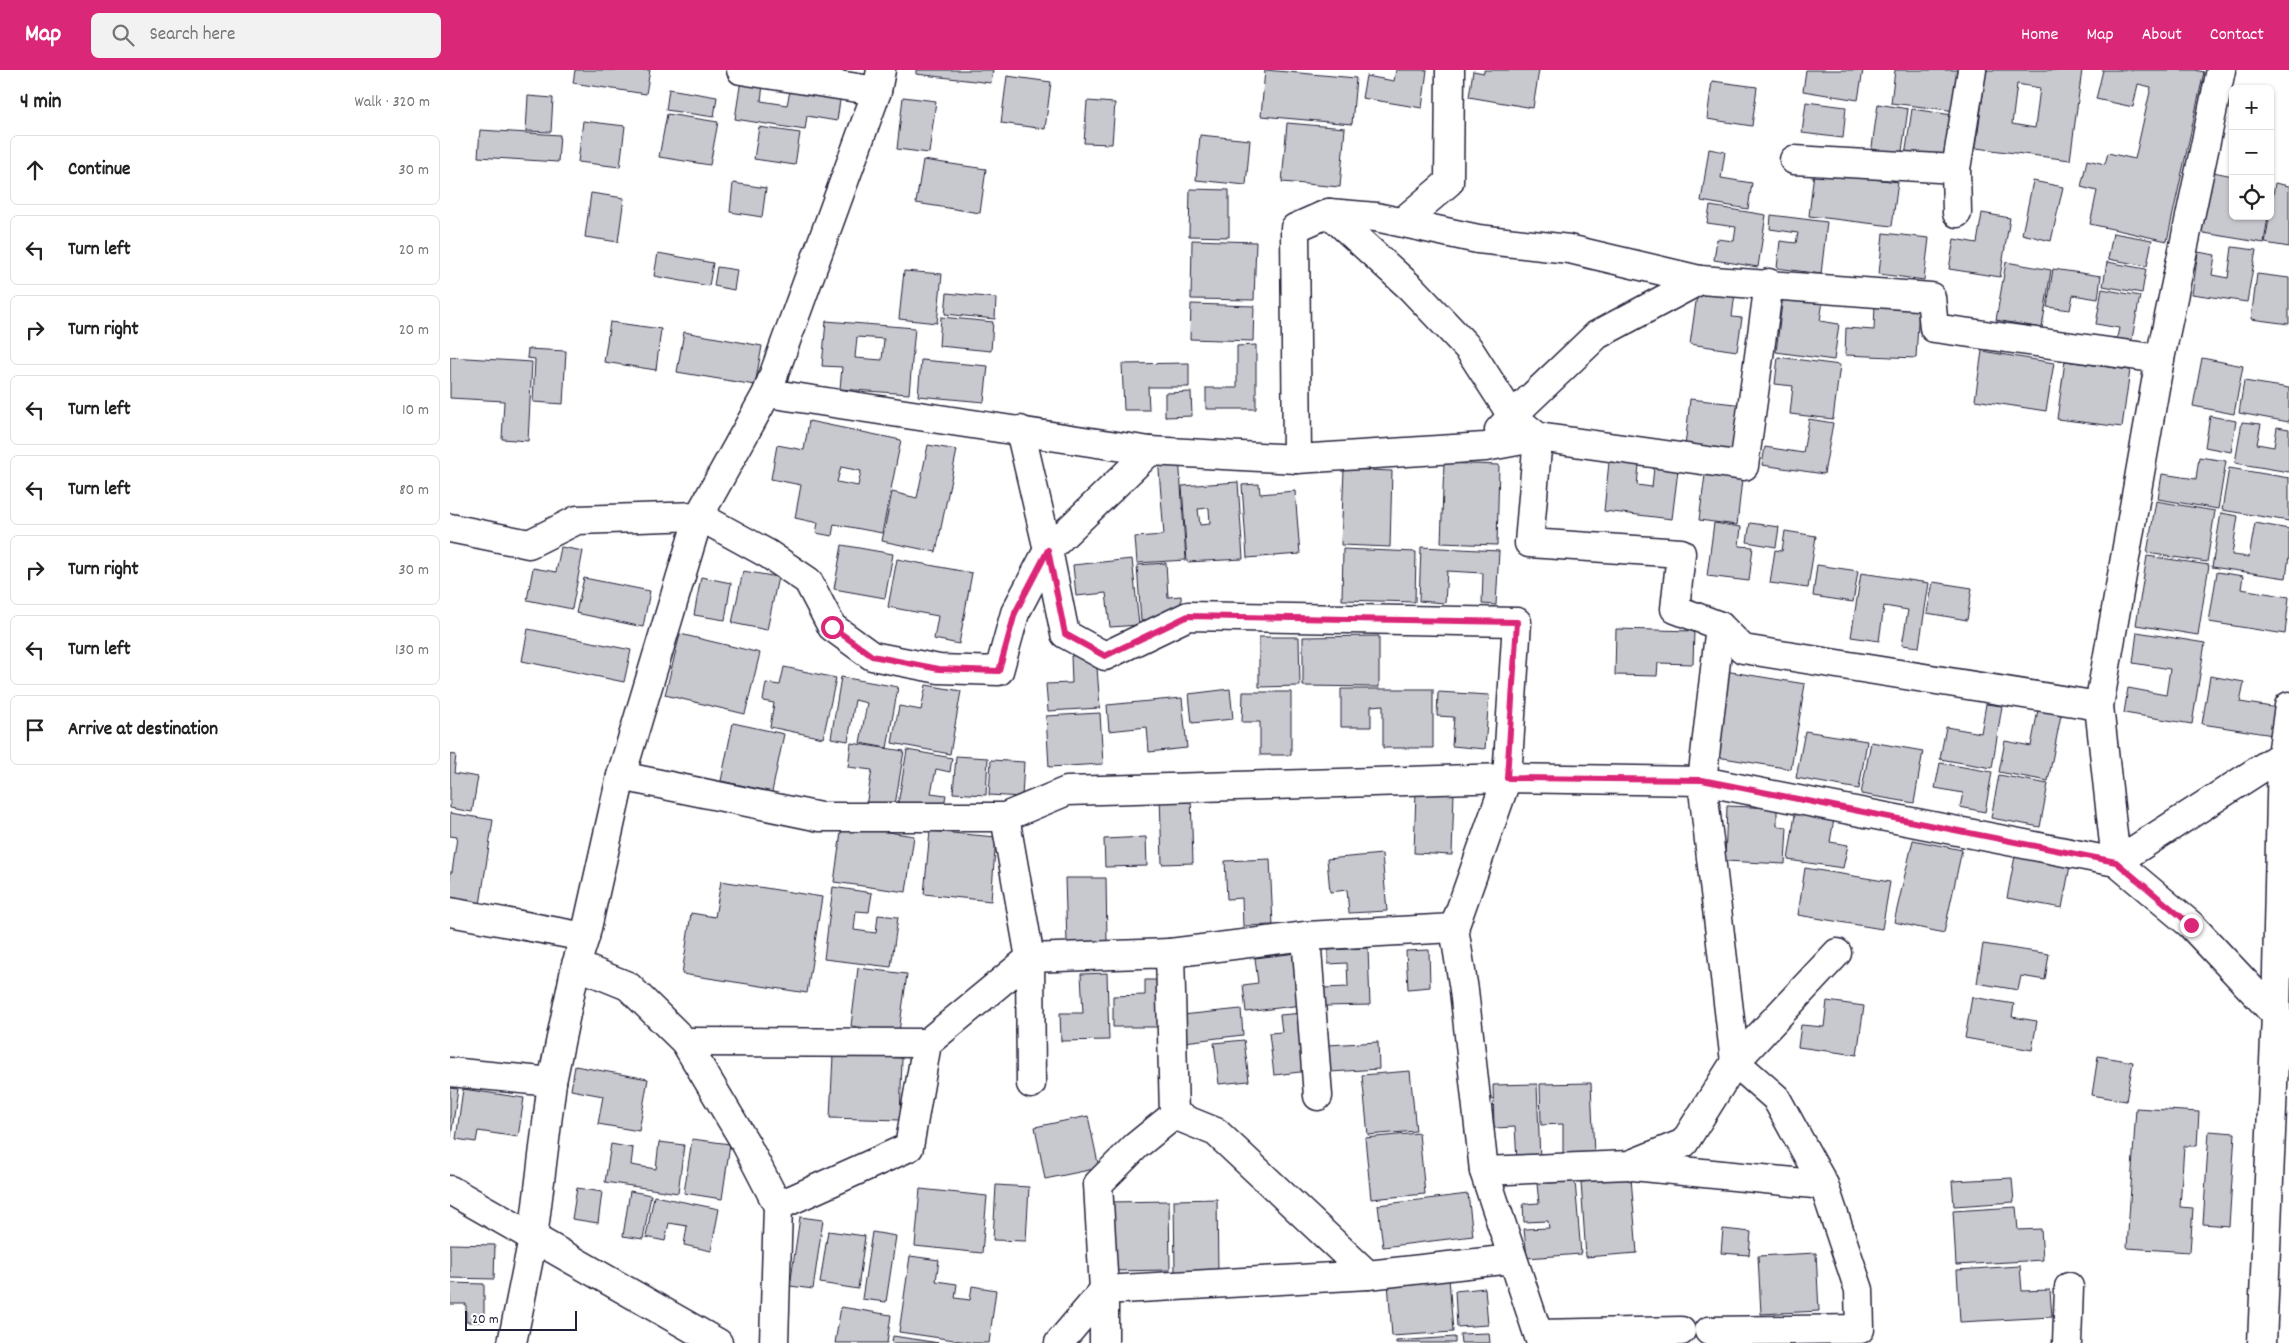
<!DOCTYPE html>
<meta charset="utf-8">
<style>
:root{--surface:#fff;--page:#f2f2f2;--text:#222;--muted:#767676;--line:#e0e0e0;--accent:#db2777}
body{margin:0;font-family:Dekko,sans-serif;background:var(--page);color:var(--text)}
.controls{position:absolute;right:15px;top:15px;display:grid;overflow:hidden;border-radius:8px;box-shadow:0 1px 4px #0004}
.controls button{width:45px;height:45px;display:grid;place-items:center;padding:0;border:0;border-bottom:1px solid var(--line);background:var(--surface);color:var(--text);font:25px sans-serif}
.scale{position:absolute;left:15px;bottom:12px;width:112px;box-sizing:border-box;padding-left:5px;border:2px solid #22223b;border-top:0;font-size:14px;line-height:18px;white-space:nowrap;color:#22223b;-webkit-text-stroke:4px #fff;paint-order:stroke}
.stop{position:absolute;width:15px;height:15px;margin:-11px;border:4px solid #db2777;border-radius:50%;background:#fff}
.stop.end{background:#db2777;border-color:#fff;box-shadow:0 1px 5px #0008}
.list{margin:0;padding:0;list-style:none}
h2{display:flex;justify-content:space-between;align-items:center;height:65px;margin:0;padding:0 20px;font-size:21px}
h2 small{font-size:16px;font-weight:400;color:var(--muted)}
.list li{display:grid;grid-template-columns:32px 1fr auto;gap:15px;align-items:center;box-sizing:border-box;height:70px;margin:0 10px 10px;padding:0 10px;border:1px solid var(--line);border-radius:8px}
.list b{display:block;font-size:19px;white-space:nowrap}
.list em{font-size:16px;font-style:normal;color:var(--muted)}
.icon{flex:none;width:28px;height:28px;fill:none;stroke:currentColor;stroke-width:2;stroke-linecap:round;stroke-linejoin:round}
.map{position:relative;flex:none;width:1839px;height:1273px;overflow:hidden}
header{display:flex;align-items:center;gap:30px;box-sizing:border-box;height:70px;padding:0 25px;background:var(--accent);color:#fff}
header strong{font-size:24px}
nav{display:flex;gap:28px;margin-inline-start:auto;font-size:18px}
.search{width:350px;height:45px;background:var(--page);display:flex;align-items:center;gap:12px;box-sizing:border-box;padding:0 18px;border-radius:8px;color:var(--muted);font-size:19px}
main{display:flex}
aside{flex:1;background:var(--surface)}
.map>svg:first-child{display:block}
.building{fill:#c8c8cf;stroke:#22223b;fill-rule:evenodd}
.lines{fill:none;stroke-linecap:round;stroke-linejoin:round}
.minor-casing{stroke:#22223b;stroke-width:31}
.minor{stroke:#fff;stroke-width:28}
.route{stroke:#db2777;stroke-width:6}
</style>
<header>
<strong>Map</strong>
<div class="search"><svg class="icon" aria-label="search" viewBox="0 0 24 24"><circle cx="10" cy="10" r="6"/><path d="M15 15l6 6"/></svg>Search here</div>
<nav><a>Home</a><a>Map</a><a>About</a><a>Contact</a></nav>
</header>
<main>
<aside>
<h2>4 min<small>Walk · 320 m</small></h2>
<ul class="list">
<li><svg class="icon" aria-label="ahead" viewBox="0 0 24 24"><path d="M12 20V5M6 11l6-6 6 6"/></svg><div><b>Continue</b></div><em>30 m</em></li>
<li><svg class="icon" aria-label="left" viewBox="0 0 24 24"><path d="M17 20v-9H6M10 6l-5 5 5 5"/></svg><div><b>Turn left</b></div><em>20 m</em></li>
<li><svg class="icon" aria-label="right" viewBox="0 0 24 24"><path d="M7 20v-9h11M14 6l5 5-5 5"/></svg><div><b>Turn right</b></div><em>20 m</em></li>
<li><svg class="icon" aria-label="left" viewBox="0 0 24 24"><path d="M17 20v-9H6M10 6l-5 5 5 5"/></svg><div><b>Turn left</b></div><em>10 m</em></li>
<li><svg class="icon" aria-label="left" viewBox="0 0 24 24"><path d="M17 20v-9H6M10 6l-5 5 5 5"/></svg><div><b>Turn left</b></div><em>80 m</em></li>
<li><svg class="icon" aria-label="right" viewBox="0 0 24 24"><path d="M7 20v-9h11M14 6l5 5-5 5"/></svg><div><b>Turn right</b></div><em>30 m</em></li>
<li><svg class="icon" aria-label="left" viewBox="0 0 24 24"><path d="M17 20v-9H6M10 6l-5 5 5 5"/></svg><div><b>Turn left</b></div><em>130 m</em></li>
<li><svg class="icon" aria-label="arrive" viewBox="0 0 24 24"><path d="M6 21V4h12l-3 4 3 4H6"/></svg><div><b>Arrive at destination</b></div></li>
</ul>
</aside>
<div class="map">
<svg width="1839" height="1273" viewBox="0 0 1839 1273">
<rect width="100%" height="100%" fill="#fff"/>
<filter id="ink" filterUnits="userSpaceOnUse"><feTurbulence type="fractalNoise" baseFrequency=".02" numOctaves="2"/><feDisplacementMap in="SourceGraphic" scale="10" xChannelSelector="R" yChannelSelector="G"/><feConvolveMatrix kernelMatrix="1 2 1 2 8 2 1 2 1" color-interpolation-filters="sRGB"/></filter>
<g filter="url(#ink)">
<g class="building">
<polygon points="125,0 200,0 196,24 123,13"/>
<polygon points="466,0 543,0 541,13 466,4"/>
<polygon points="815,0 906,8 902,54 811,46"/>
<polygon points="946,0 977,0 972,38 912,28 916,6 944,11"/>
<polygon points="1034,0 1089,0 1083,38 1019,27 1023,1 1034,3"/>
<polygon points="1356,0 1413,0 1408,30 1353,21"/>
<polygon points="1445,0 1511,0 1506,41 1441,33"/>
<path d="M1536,0h96l-12,90 -94,-12zM1567,14l23,4 -5,40 -23,-4z"/>
<polygon points="1653,0 1745,0 1754,2 1717,171 1640,154 1647,121 1631,117 1637,90 1655,94 1658,83 1685,89 1701,17 1688,14 1683,37 1646,29"/>
<polygon points="292,3 314,6 311,31 337,35 341,16 391,23 387,51 357,46 355,60 285,49"/>
<polygon points="557,6 601,12 595,59 551,53"/>
<polygon points="1262,11 1307,17 1302,56 1257,49"/>
<polygon points="219,19 267,27 264,47 216,40"/>
<polygon points="78,26 103,28 101,62 76,61"/>
<polygon points="453,27 486,31 479,83 447,79"/>
<polygon points="637,31 665,33 662,74 634,73"/>
<polygon points="1356,32 1396,37 1393,68 1352,63"/>
<polygon points="1428,34 1458,39 1451,88 1421,84"/>
<polygon points="1462,39 1509,46 1502,93 1455,86"/>
<polygon points="217,44 268,52 260,95 209,87"/>
<polygon points="133,51 175,56 170,97 128,92"/>
<polygon points="837,53 895,58 890,117 832,112"/>
<polygon points="309,57 350,63 345,95 304,89"/>
<polygon points="30,60 110,65 108,92 28,87"/>
<polygon points="750,65 800,70 796,115 746,110"/>
<polygon points="1259,79 1275,82 1271,108 1302,113 1298,139 1251,131"/>
<polygon points="473,90 536,99 530,143 466,133"/>
<polygon points="1758,101 1783,106 1783,146 1818,146 1814,173 1748,162"/>
<polygon points="1364,102 1448,112 1442,156 1359,146"/>
<polygon points="1583,111 1613,117 1601,171 1572,164"/>
<polygon points="283,113 316,118 312,147 280,142"/>
<polygon points="1825,113 1839,116 1839,177 1815,173"/>
<polygon points="740,119 779,120 779,167 739,166"/>
<polygon points="141,123 174,128 168,172 135,167"/>
<polygon points="1260,136 1316,145 1308,197 1264,190 1267,169 1284,171 1286,157 1257,153"/>
<polygon points="1532,143 1560,148 1550,207 1499,199 1504,169 1527,173"/>
<polygon points="1321,145 1377,152 1371,204 1327,198 1330,171 1346,173 1348,163 1320,159"/>
<polygon points="1433,163 1479,168 1474,210 1429,204"/>
<polygon points="1663,163 1702,170 1697,196 1658,189"/>
<polygon points="742,170 806,172 804,230 741,229"/>
<polygon points="1782,177 1806,180 1797,232 1742,224 1748,182 1765,185 1762,205 1778,208"/>
<polygon points="208,183 263,193 259,216 204,206"/>
<polygon points="1556,192 1601,200 1592,258 1546,250"/>
<polygon points="1657,192 1696,199 1692,223 1653,216"/>
<polygon points="267,197 287,200 284,220 264,216"/>
<polygon points="1603,199 1651,206 1648,229 1623,225 1620,240 1597,237"/>
<polygon points="454,201 492,204 487,253 449,249"/>
<polygon points="1807,204 1839,208 1839,254 1801,249"/>
<polygon points="1248,218 1285,223 1282,247 1292,248 1287,281 1240,274"/>
<polygon points="1652,219 1690,226 1681,274 1666,272 1669,258 1646,254"/>
<polygon points="497,223 546,228 545,249 495,244"/>
<polygon points="1333,225 1373,230 1370,251 1389,254 1384,290 1326,282"/>
<polygon points="741,234 804,236 803,271 740,269"/>
<polygon points="1425,234 1469,236 1466,288 1395,285 1396,258 1424,260"/>
<polygon points="491,247 543,252 541,281 489,276"/>
<path d="M376,251l89,7 -6,66 -69,-5 2,-22 -20,-1zM407,267l27,2 -2,21 -27,-2z"/>
<polygon points="160,252 211,259 206,300 154,292"/>
<polygon points="234,262 312,276 305,315 227,302"/>
<polygon points="806,275 806,339 756,339 756,318 787,318 787,276"/>
<polygon points="78,279 116,281 113,334 83,332 85,289 77,288"/>
<polygon points="1532,281 1604,293 1596,341 1525,330"/>
<polygon points="0,287 82,292 78,371 52,369 54,331 0,328"/>
<polygon points="1328,287 1390,295 1383,349 1340,344 1343,316 1325,314"/>
<polygon points="1752,288 1793,296 1784,344 1743,336"/>
<polygon points="471,290 538,296 534,332 468,326"/>
<polygon points="1615,291 1680,300 1672,357 1607,349"/>
<polygon points="739,293 739,317 698,317 699,340 674,340 672,294"/>
<polygon points="1794,311 1839,318 1839,352 1789,343"/>
<polygon points="741,322 742,346 715,347 715,323"/>
<polygon points="1240,329 1294,335 1288,383 1235,377"/>
<polygon points="1760,346 1786,351 1781,382 1755,377"/>
<polygon points="1359,349 1383,353 1374,404 1312,395 1315,377 1353,383"/>
<path d="M359,351l92,19 -19,93 -48,-9 -2,12 -16,-3 2,-10 -23,-5 6,-33 -30,-6 6,-34 27,5zM391,397l20,4 -3,15 -21,-4z"/>
<polygon points="1792,352 1811,354 1807,374 1824,377 1827,357 1839,359 1839,402 1785,393"/>
<polygon points="478,375 507,380 486,482 432,471 442,422 467,428"/>
<polygon points="729,386 736,490 687,493 685,467 714,465 708,387"/>
<polygon points="1749,387 1776,391 1768,439 1708,429 1712,404 1746,409"/>
<polygon points="1159,392 1189,395 1187,415 1202,417 1204,397 1228,400 1222,449 1154,441"/>
<polygon points="994,393 1049,395 1047,475 991,473"/>
<polygon points="1779,398 1839,408 1839,451 1772,440"/>
<polygon points="894,399 942,401 940,477 891,475"/>
<polygon points="1255,405 1292,409 1287,455 1249,450"/>
<path d="M788,412l5,77 -56,3 -5,-76zM759,438l1,16 -10,1 -2,-16z"/>
<polygon points="809,414 810,424 845,421 850,484 797,488 792,415"/>
<polygon points="1706,431 1765,441 1757,492 1697,483"/>
<polygon points="1771,443 1788,446 1782,485 1799,487 1805,453 1839,459 1839,486 1836,508 1762,497"/>
<polygon points="1264,453 1291,457 1289,476 1303,477 1299,511 1257,506"/>
<polygon points="1300,453 1329,457 1326,477 1297,472"/>
<polygon points="1335,461 1366,466 1358,518 1320,513 1325,480 1332,481"/>
<polygon points="392,475 443,484 435,528 384,519"/>
<polygon points="111,477 133,481 122,539 77,530 83,498 106,502"/>
<polygon points="971,477 1049,481 1046,535 1032,534 1033,503 997,501 995,533 969,531"/>
<polygon points="893,479 966,482 965,532 892,530"/>
<polygon points="1697,486 1759,495 1748,565 1686,555"/>
<polygon points="447,489 522,503 509,574 484,569 488,546 438,537"/>
<polygon points="682,489 689,555 660,557 656,523 626,526 623,495"/>
<polygon points="716,493 718,527 731,526 732,548 691,551 687,495"/>
<polygon points="1367,495 1408,501 1403,532 1363,526"/>
<polygon points="293,501 328,507 317,560 282,553"/>
<polygon points="1767,502 1793,506 1791,519 1839,527 1835,564 1759,552"/>
<polygon points="1411,503 1479,513 1469,577 1452,575 1458,540 1434,536 1429,571 1401,567"/>
<polygon points="251,507 281,513 275,550 244,545"/>
<polygon points="134,508 200,521 193,557 126,543"/>
<polygon points="1483,512 1522,518 1517,550 1477,543"/>
<polygon points="78,559 181,580 174,612 72,591"/>
<polygon points="1166,559 1244,561 1243,594 1208,593 1207,606 1165,605"/>
<polygon points="1687,562 1755,573 1742,654 1674,643 1678,618 1716,625 1720,599 1683,593"/>
<polygon points="230,564 310,583 295,644 215,625"/>
<polygon points="929,566 929,617 853,616 853,567"/>
<polygon points="809,567 849,567 850,616 809,617"/>
<polygon points="646,584 650,638 598,641 596,614 622,613 621,586"/>
<polygon points="334,597 386,608 373,668 320,657 324,633 313,631 316,613 330,615"/>
<polygon points="1275,601 1355,614 1341,699 1261,686"/>
<polygon points="1760,606 1794,612 1790,632 1828,638 1823,665 1752,654"/>
<polygon points="391,607 448,617 437,678 410,673 417,633 405,630 398,671 381,668"/>
<polygon points="476,615 511,621 500,684 442,673 449,636 471,640"/>
<polygon points="780,619 783,649 742,653 739,624"/>
<polygon points="891,619 983,619 983,678 933,678 933,635 921,636 921,657 891,657"/>
<polygon points="793,622 841,622 841,685 810,685 810,652 792,652"/>
<polygon points="988,622 1039,625 1035,679 1002,676 1004,647 987,646"/>
<polygon points="732,628 737,678 699,682 697,657 659,661 657,635"/>
<polygon points="1536,634 1552,636 1542,698 1490,689 1496,657 1531,663"/>
<polygon points="1588,640 1611,645 1598,711 1549,702 1555,671 1581,676"/>
<polygon points="650,643 653,694 599,697 596,646"/>
<polygon points="283,653 334,664 322,722 271,711"/>
<polygon points="1355,661 1417,671 1409,719 1346,708"/>
<polygon points="1421,672 1473,681 1464,733 1411,724"/>
<polygon points="401,673 454,681 444,741 416,736 422,700 398,697"/>
<polygon points="457,680 502,688 500,702 486,699 481,723 496,725 492,747 447,740"/>
<polygon points="0,684 6,685 4,703 28,707 22,742 0,738"/>
<polygon points="506,686 538,688 536,725 503,723"/>
<polygon points="541,690 574,692 572,727 539,725"/>
<polygon points="1490,693 1542,702 1535,742 1510,737 1513,723 1485,718"/>
<polygon points="1549,705 1598,714 1590,757 1541,748"/>
<polygon points="966,721 1004,722 1002,785 964,783"/>
<polygon points="741,724 743,793 712,794 710,725"/>
<polygon points="1277,736 1327,738 1327,756 1337,757 1335,794 1275,791"/>
<polygon points="1346,738 1385,743 1380,772 1398,775 1393,798 1338,790"/>
<polygon points="0,743 43,750 30,835 0,830 0,802 2,802 7,767 0,766"/>
<polygon points="392,755 464,766 456,822 384,812"/>
<polygon points="480,761 546,767 541,831 474,824"/>
<polygon points="696,767 697,796 655,797 654,769"/>
<polygon points="1463,770 1512,780 1494,863 1444,852"/>
<polygon points="932,784 937,841 899,843 897,820 880,822 877,789"/>
<polygon points="1565,786 1620,796 1612,838 1557,828"/>
<polygon points="820,789 823,855 793,856 792,828 777,829 775,791"/>
<polygon points="1355,798 1440,812 1432,859 1348,845"/>
<polygon points="615,808 656,808 657,872 617,873"/>
<polygon points="271,811 372,827 357,923 232,904 241,843 265,847"/>
<polygon points="383,817 422,823 419,842 406,841 404,860 426,863 428,845 448,847 441,897 374,889"/>
<polygon points="1533,874 1599,884 1595,910 1571,906 1568,920 1527,913"/>
<polygon points="918,878 920,935 875,936 874,918 898,917 897,893 878,894 878,880"/>
<polygon points="979,880 980,917 958,919 956,881"/>
<polygon points="847,883 852,935 796,942 793,915 808,913 805,888"/>
<polygon points="408,898 457,904 449,962 401,956"/>
<polygon points="657,903 659,970 611,971 610,943 633,943 631,904"/>
<polygon points="695,910 713,910 713,957 663,957 663,926 695,925"/>
<polygon points="1522,927 1564,934 1562,947 1587,951 1582,980 1515,968"/>
<polygon points="1377,931 1414,936 1407,985 1348,977 1351,955 1374,957"/>
<polygon points="791,939 793,965 734,972 732,945"/>
<polygon points="853,943 859,1001 824,1005 819,963 832,962 830,945"/>
<polygon points="794,970 799,1011 769,1014 764,973"/>
<polygon points="928,972 929,999 880,1002 878,975"/>
<polygon points="383,985 452,988 450,1050 380,1048"/>
<polygon points="1648,986 1683,992 1676,1031 1642,1025"/>
<polygon points="125,996 198,1009 189,1061 148,1054 153,1026 121,1020"/>
<polygon points="960,1001 966,1061 918,1065 912,1005"/>
<polygon points="1141,1013 1144,1085 1113,1086 1113,1054 1091,1055 1090,1014"/>
<polygon points="1087,1014 1090,1090 1067,1090 1065,1057 1044,1058 1043,1015"/>
<polygon points="0,1018 8,1019 0,1073"/>
<polygon points="13,1019 74,1028 68,1067 28,1061 26,1072 6,1069"/>
<polygon points="1686,1038 1749,1042 1747,1076 1734,1076 1730,1137 1743,1138 1740,1182 1677,1178"/>
<polygon points="638,1046 649,1098 595,1109 585,1057"/>
<polygon points="1759,1061 1785,1063 1779,1156 1753,1154"/>
<polygon points="969,1063 975,1124 921,1129 915,1068"/>
<polygon points="242,1069 280,1074 272,1129 234,1123"/>
<polygon points="209,1072 234,1075 228,1123 155,1112 161,1074 183,1078 181,1095 206,1099"/>
<polygon points="1181,1108 1187,1183 1136,1187 1131,1112"/>
<polygon points="1562,1108 1564,1132 1504,1136 1502,1111"/>
<polygon points="1125,1111 1131,1184 1077,1188 1074,1159 1099,1158 1098,1151 1074,1152 1073,1134 1089,1133 1087,1114"/>
<polygon points="546,1115 579,1117 576,1171 543,1170"/>
<polygon points="127,1118 152,1122 148,1153 122,1149"/>
<polygon points="470,1119 537,1126 532,1183 465,1176"/>
<polygon points="180,1121 201,1125 193,1169 173,1166"/>
<polygon points="1018,1124 1023,1166 933,1177 928,1135"/>
<polygon points="204,1126 269,1139 261,1181 234,1175 237,1156 219,1153 215,1171 196,1167"/>
<polygon points="767,1129 768,1203 725,1203 724,1130"/>
<polygon points="719,1131 720,1200 660,1201 660,1132"/>
<polygon points="1566,1137 1568,1160 1591,1159 1593,1190 1506,1195 1503,1141"/>
<polygon points="350,1147 373,1150 363,1219 340,1216"/>
<polygon points="1273,1159 1301,1162 1299,1185 1271,1183"/>
<polygon points="378,1161 415,1166 408,1219 370,1213"/>
<polygon points="422,1162 446,1166 436,1232 412,1229"/>
<polygon points="0,1174 45,1175 44,1209 0,1208"/>
<polygon points="1366,1183 1369,1241 1311,1244 1308,1186"/>
<polygon points="460,1186 489,1190 486,1211 507,1214 505,1228 520,1230 522,1216 546,1220 539,1273 525,1273 449,1262"/>
<polygon points="1570,1196 1572,1221 1600,1220 1602,1247 1510,1252 1507,1200"/>
<polygon points="999,1208 1003,1262 942,1266 938,1212"/>
<polygon points="0,1213 34,1214 34,1252 16,1252 16,1234 0,1234"/>
<polygon points="1035,1218 1038,1255 1007,1257 1005,1221"/>
<polygon points="391,1237 441,1245 437,1273 385,1273"/>
<polygon points="1039,1263 1040,1273 1011,1273 1010,1264"/>
<polygon points="443,1266 489,1273 442,1273"/>
<polygon points="1005,1267 1005,1273 946,1273 946,1271"/>
</g>
<g class="lines">
<g class="minor-casing">
<g id="minor">
<polyline points="291,0 427,21"/>
<polyline points="1344,90 1506,99"/>
<polyline points="879,143 961,218 1019,279 1062,346 1088,367"/>
<polyline points="1507,143 1506,99 1522,0"/>
<polyline points="952,152 999,112 1000,0"/>
<polyline points="1710,289 1771,0"/>
<polyline points="317,323 700,381 847,389 1035,377 1088,367 1294,396 1319,213"/>
<polyline points="570,360 598,480 615,564 655,586 738,546 1067,552 1057,708 1004,858 1014,920 1034,1101 1091,1273"/>
<polyline points="1049,360 1062,346 1147,265 1250,210"/>
<polyline points="1088,367 1079,473 1231,483 1225,539 1270,556 1252,711 1285,992 1326,1028 1374,1115 1409,1220 1410,1259 1259,1261"/>
<polyline points="847,389 845,158 879,143 926,147 1028,169 1119,179 1250,210 1481,227 1484,258 1710,289 1649,636 1666,792 1741,855 1839,959"/>
<polyline points="0,458 79,474 127,450 249,446 318,484 358,511 382,557 422,586 489,599 549,601 565,543 598,480 700,381"/>
<polyline points="1270,556 1293,579 1649,636"/>
<polyline points="171,706 370,747 555,747 617,721 1057,708 1252,711 1666,792 1832,685"/>
<polyline points="555,747 580,888 581,1014"/>
<polyline points="0,842 135,867"/>
<polyline points="856,866 868,1026"/>
<polyline points="720,883 856,866 1004,858"/>
<polyline points="126,895 178,916 235,972 296,1074 328,1136 459,1077 477,973 580,888 720,883 724,1045 686,1076 648,1114 654,1220 654,1273"/>
<polyline points="235,972 477,973"/>
<polyline points="0,1002 102,1012"/>
<polyline points="724,1045 766,1062 918,1205"/>
<polyline points="1183,1096 1374,1115"/>
<polyline points="1034,1101 1179,1095 1234,1073 1285,992 1387,883"/>
<polyline points="0,1120 268,1273"/>
<polyline points="1089,1264 1231,1261"/>
<polyline points="62,1273 83,1168 102,1012 126,895 135,867 171,706 249,446 317,323 427,21 431,0"/>
<polyline points="324,1273 328,1136"/>
<polyline points="609,1273 654,1220 918,1205 1062,1189"/>
<polyline points="1617,1273 1619,1217"/>
<polyline points="1812,1273 1826,945 1832,685 1839,636"/>
</g>
</g>
<use href="#minor" class="minor"/>
</g>
</g>
<g class="lines" filter="url(#ink)">
<polyline class="route" points="382,557 422,586 489,599 549,601 565,543 598,480 615,564 655,586 738,546 1067,552 1057,708 1252,710 1666,792 1741,855"/>
</g>
</svg>
<div class="controls">
<button>+</button>
<button>−</button>
<button><svg class="icon" aria-label="locate" viewBox="0 0 24 24"><circle cx="12" cy="12" r="6"/><path d="M12 2v4M12 18v4M2 12h4M18 12h4"/></svg></button>
</div>
<div class="scale">20 m</div>
<div class="stop" style="left:382px;top:557px"></div>
<div class="stop end" style="left:1741px;top:855px"></div>
</div>
</main>
